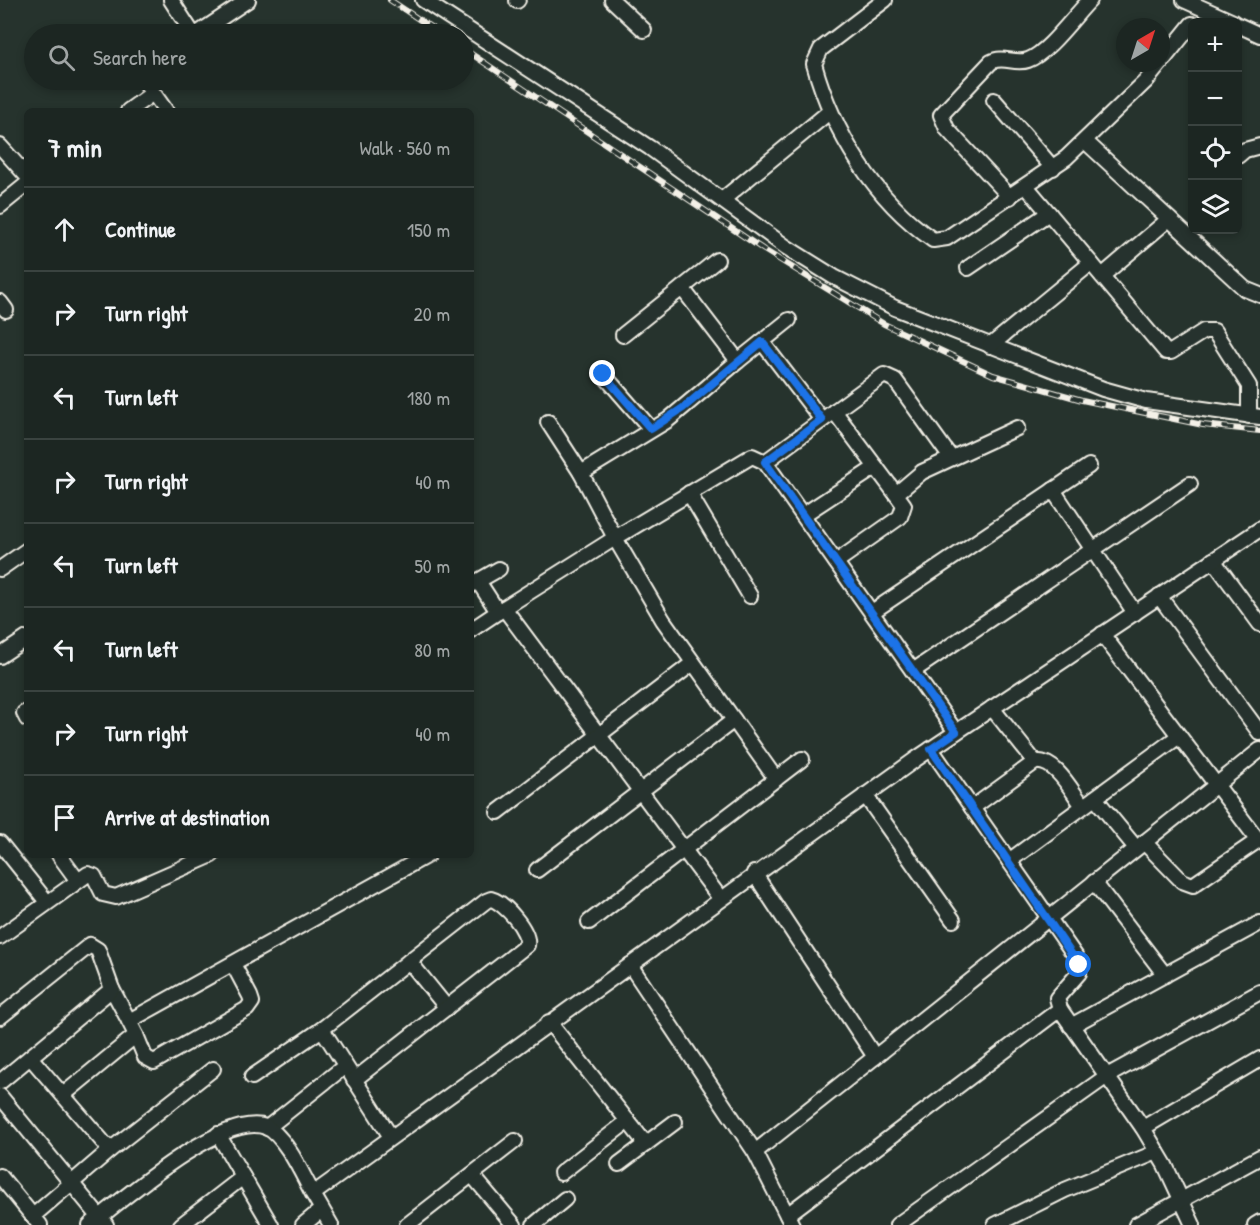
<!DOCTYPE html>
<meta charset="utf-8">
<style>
:root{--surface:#1c2622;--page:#252e2a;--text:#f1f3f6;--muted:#a0a5a5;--line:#3a4340}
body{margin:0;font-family:"Patrick Hand",sans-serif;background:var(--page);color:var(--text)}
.controls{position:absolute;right:18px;top:18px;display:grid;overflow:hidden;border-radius:9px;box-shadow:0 3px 9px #0003}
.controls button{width:54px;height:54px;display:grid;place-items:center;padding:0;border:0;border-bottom:2px solid var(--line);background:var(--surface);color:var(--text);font:30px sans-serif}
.compass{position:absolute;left:1116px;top:18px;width:54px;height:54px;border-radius:50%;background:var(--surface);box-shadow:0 3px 9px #0003;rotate:39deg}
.stop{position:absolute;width:18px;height:18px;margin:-14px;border:4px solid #1a73e8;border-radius:50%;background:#fff}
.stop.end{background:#1a73e8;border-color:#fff;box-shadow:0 2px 6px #0008}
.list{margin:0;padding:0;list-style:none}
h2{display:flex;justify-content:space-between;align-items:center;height:78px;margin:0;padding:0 24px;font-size:26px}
h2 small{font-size:20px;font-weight:400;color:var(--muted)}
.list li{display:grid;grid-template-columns:39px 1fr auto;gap:18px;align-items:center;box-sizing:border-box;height:84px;padding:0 24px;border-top:2px solid var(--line)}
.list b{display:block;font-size:22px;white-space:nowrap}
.list em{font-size:20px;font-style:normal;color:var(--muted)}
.icon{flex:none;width:33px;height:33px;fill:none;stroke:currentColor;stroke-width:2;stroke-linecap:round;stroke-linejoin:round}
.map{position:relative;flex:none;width:1260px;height:1225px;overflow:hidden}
.search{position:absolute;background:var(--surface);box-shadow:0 3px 9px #0003;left:24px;top:24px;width:450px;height:66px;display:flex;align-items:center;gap:15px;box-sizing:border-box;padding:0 21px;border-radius:33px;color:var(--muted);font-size:22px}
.panel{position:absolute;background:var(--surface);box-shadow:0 3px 9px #0003;left:24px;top:108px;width:450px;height:750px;border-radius:9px}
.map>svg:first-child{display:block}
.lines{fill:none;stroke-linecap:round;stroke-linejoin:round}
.street-casing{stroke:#f4f1e8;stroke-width:18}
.street{stroke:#26332d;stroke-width:14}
.rail-casing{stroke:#f4f1e8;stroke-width:6}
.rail{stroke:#26332d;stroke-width:4;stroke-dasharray:11;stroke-linecap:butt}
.route{stroke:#1a73e8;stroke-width:8}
</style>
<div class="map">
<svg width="1260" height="1225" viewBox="0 0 1260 1225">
<rect width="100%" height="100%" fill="#26332d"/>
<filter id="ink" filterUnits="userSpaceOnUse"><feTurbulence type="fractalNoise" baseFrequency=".0167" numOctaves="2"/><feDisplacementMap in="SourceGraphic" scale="12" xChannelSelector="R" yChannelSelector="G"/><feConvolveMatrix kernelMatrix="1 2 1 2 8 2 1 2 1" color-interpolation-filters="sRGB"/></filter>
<g filter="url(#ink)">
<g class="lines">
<g class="street-casing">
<g id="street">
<polyline points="171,0 193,34"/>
<polyline points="423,0 650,148 786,247 834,277 895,308 1103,389 1146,401 1260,417"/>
<polyline points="612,0 644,30"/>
<path d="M885,0l-64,49 -7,15c19,68 60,135 119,176l14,-2 119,-80 80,-77 46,-57"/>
<polyline points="1184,0 1233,22"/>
<polyline points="517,1 518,0"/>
<polyline points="1238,25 1260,35"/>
<polyline points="197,34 248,0"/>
<polyline points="300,34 304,32"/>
<polyline points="144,80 166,111"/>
<polyline points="994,100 1053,168"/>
<polyline points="128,111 153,93"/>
<polyline points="1085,141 1245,289 1260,295"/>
<polyline points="0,146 27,176"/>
<polyline points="1238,156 1245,150 1260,146"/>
<polyline points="1026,186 1166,352 1171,352 1204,331 1214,331 1249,386 1249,416"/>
<path d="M1010,197l-63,-68 -6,-14 50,-53c12,-7 24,3 37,-2 20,-7 46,-44 62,-60"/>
<polyline points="722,200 829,112"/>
<polyline points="0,206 27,184"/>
<polyline points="968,268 1049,213"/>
<polyline points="1102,276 1169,219"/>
<polyline points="0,302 6,310"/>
<polyline points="623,335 717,260"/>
<polyline points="762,342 822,420"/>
<polyline points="990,346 1091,263"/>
<polyline points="738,361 789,320"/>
<polyline points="603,374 651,429"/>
<polyline points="834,411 896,494"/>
<polyline points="548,422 581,473"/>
<polyline points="765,462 884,375 895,380 951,458"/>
<polyline points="1053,490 1135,613"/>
<polyline points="689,493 750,596"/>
<polyline points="803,515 876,467"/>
<polyline points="1213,560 1260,624"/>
<polyline points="836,562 900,517 904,505 896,494 922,472 1017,428"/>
<polyline points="0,569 27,550"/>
<polyline points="478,581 498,612"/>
<polyline points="471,585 499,569"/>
<polyline points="1159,596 1260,733"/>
<polyline points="504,608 615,538 581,473 668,420 738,361 682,288"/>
<polyline points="872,612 1089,466"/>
<polyline points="471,630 504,608 720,898"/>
<polyline points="1102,634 1258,840"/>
<polyline points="0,656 27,638"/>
<polyline points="913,671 1190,484"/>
<polyline points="24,713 27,719"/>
<polyline points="931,749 1076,957 1079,973 1057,998 1060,1009 1143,1128 1165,1165 1193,1225"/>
<path d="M1035,762c21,-3 37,30 48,44"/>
<polyline points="776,779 663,620 615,538 752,456 765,462 956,732"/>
<polyline points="865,795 953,920"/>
<polyline points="1095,798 1136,848"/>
<polyline points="972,808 1035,762 992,708"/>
<polyline points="498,812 693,663"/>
<polyline points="1144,842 1182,881 1193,885 1260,839"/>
<polyline points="0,843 47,902"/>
<polyline points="59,855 78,881"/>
<polyline points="1009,861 1179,736"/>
<polyline points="537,870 734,720"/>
<polyline points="754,873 875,1057 755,1152"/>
<polyline points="1094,882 1165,975"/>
<polyline points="589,922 802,759"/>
<polyline points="0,937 88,874 94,876 103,894 116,897 212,855"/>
<polyline points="409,961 447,1008"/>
<polyline points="630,965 755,1152 792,1225"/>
<polyline points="0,1017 90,945 98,950 112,989 129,1021"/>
<polyline points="549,1022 646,1144"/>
<polyline points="1071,1026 1260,923"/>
<polyline points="322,1029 391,1137"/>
<polyline points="136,1035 145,1057 154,1062 247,1009 252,1002 250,996 233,964"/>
<polyline points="30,1057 110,1150"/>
<polyline points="875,1057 1260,750"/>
<path d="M252,1077l70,-48 164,-128 5,-2c13,3 39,32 36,46l-173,135"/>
<polyline points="0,1082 112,989"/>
<polyline points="63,1095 136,1035 129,1021 428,855"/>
<polyline points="0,1096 106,1225"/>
<polyline points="267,1128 345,1066"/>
<polyline points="1143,1128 1260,1059"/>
<polyline points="218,1134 271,1225"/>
<polyline points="619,1164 675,1122"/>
<polyline points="561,1173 628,1121"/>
<polyline points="472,1175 514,1225"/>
<polyline points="0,1176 40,1225"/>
<polyline points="787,1215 1060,1009"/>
<polyline points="33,1216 110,1150 213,1069"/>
<path d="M90,1225c33,-26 134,-114 176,-98 19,8 37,49 47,67"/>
<polyline points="181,1225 243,1177"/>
<polyline points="303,1225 321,1210"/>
<polyline points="331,1225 313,1194 916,759 1260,529"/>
<polyline points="407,1225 515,1141"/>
<polyline points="534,1225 565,1199"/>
<polyline points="897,1225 1107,1076 1260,992"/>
<polyline points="995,1225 1065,1190 1157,1152"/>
<polyline points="1136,1225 1260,1157"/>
<polyline points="1255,1225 1260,1222"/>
</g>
</g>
<use href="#street" class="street"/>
<g class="rail-casing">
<g id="rail">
<polyline points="390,0 441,34"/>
<polyline points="464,49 764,250 884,324 993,375 1082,400 1203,425 1260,431"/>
</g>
</g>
<use href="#rail" class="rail"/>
</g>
</g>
<g class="lines" filter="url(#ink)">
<polyline class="route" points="603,374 651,429 683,408 762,342 822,420 765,462 956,732 931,749 1079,965"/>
</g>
</svg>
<div class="controls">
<button>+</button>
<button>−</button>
<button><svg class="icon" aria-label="locate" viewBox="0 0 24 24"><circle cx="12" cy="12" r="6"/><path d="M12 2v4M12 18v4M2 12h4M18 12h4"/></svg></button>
<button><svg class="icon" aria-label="layers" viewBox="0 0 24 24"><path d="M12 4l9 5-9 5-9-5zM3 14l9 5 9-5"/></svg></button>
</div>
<svg class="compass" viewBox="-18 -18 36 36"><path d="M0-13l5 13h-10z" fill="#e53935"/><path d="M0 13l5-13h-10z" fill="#a0a5a5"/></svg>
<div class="stop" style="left:1079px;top:965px"></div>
<div class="stop end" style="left:603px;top:374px"></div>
<div class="search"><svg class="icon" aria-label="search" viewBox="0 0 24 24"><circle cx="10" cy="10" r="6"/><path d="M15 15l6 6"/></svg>Search here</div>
<section class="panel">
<h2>7 min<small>Walk · 560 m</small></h2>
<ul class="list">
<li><svg class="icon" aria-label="ahead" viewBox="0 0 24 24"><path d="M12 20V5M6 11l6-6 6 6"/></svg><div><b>Continue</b></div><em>150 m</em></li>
<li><svg class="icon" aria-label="right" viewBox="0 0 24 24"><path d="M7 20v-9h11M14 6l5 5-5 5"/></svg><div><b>Turn right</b></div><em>20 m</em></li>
<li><svg class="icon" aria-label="left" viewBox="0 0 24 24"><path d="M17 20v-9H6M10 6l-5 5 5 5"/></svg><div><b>Turn left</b></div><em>180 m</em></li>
<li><svg class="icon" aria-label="right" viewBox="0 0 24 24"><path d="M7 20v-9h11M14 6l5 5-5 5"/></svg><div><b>Turn right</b></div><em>40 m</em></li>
<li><svg class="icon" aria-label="left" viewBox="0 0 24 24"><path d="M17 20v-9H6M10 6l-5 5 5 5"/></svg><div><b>Turn left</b></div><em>50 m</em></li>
<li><svg class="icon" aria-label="left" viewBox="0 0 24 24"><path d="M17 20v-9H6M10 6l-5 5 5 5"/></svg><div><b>Turn left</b></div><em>80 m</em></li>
<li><svg class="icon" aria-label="right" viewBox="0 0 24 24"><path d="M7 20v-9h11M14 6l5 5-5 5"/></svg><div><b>Turn right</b></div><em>40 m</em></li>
<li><svg class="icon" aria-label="arrive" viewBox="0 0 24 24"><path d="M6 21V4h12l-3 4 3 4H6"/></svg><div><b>Arrive at destination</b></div></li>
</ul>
</section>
</div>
